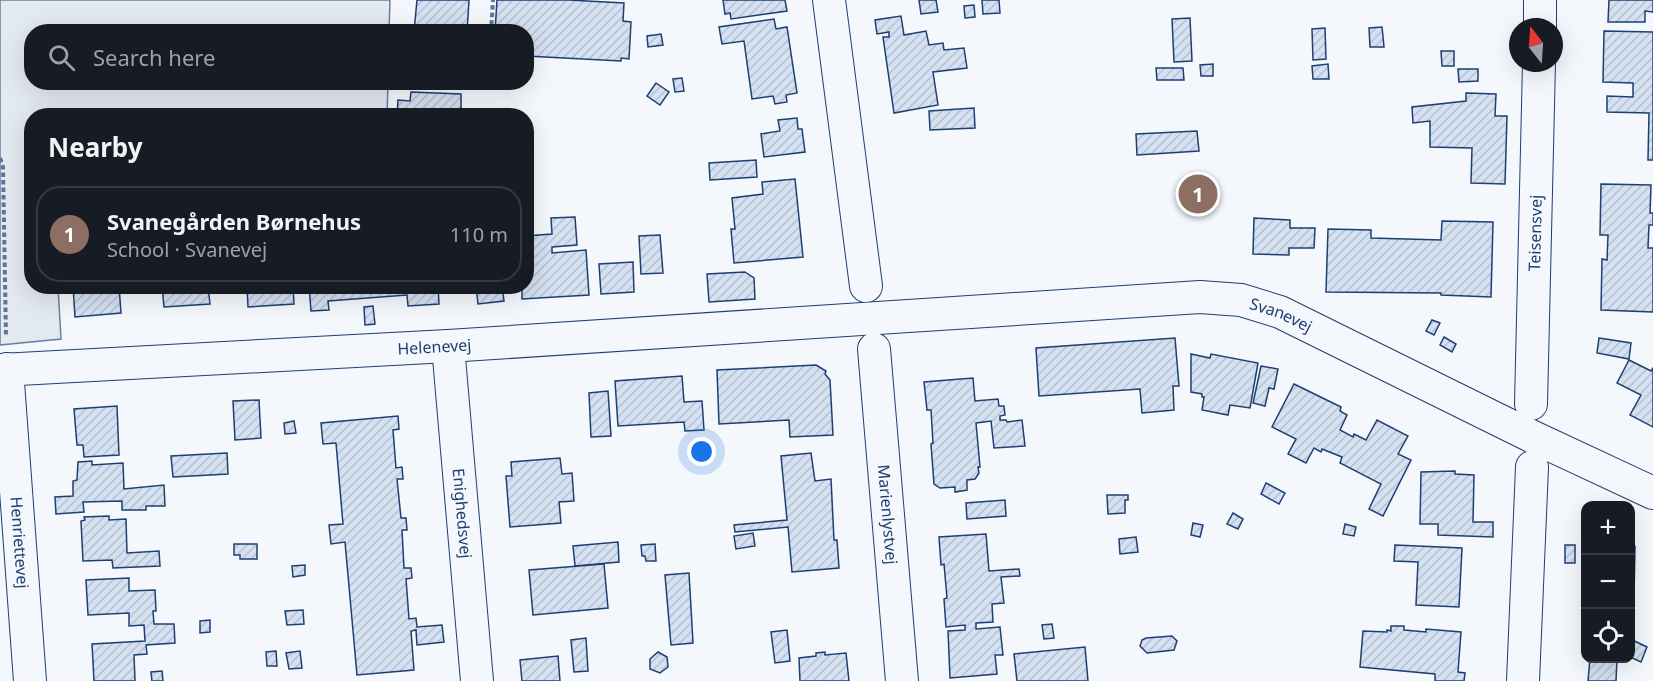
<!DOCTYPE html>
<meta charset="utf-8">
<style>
:root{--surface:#171b24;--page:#20242c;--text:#f1f3f6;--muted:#9ea1a6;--line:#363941;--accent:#db2777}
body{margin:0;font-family:"Noto Sans",sans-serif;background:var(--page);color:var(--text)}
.controls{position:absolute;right:18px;bottom:18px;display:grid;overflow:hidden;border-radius:12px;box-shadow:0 6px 24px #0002}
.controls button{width:54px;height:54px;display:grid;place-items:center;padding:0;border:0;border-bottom:2px solid var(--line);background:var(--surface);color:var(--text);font:30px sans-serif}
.compass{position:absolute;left:1509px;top:18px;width:54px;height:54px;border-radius:50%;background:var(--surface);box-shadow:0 6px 24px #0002;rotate:343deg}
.you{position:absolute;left:702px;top:452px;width:21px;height:21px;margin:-15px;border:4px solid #fff;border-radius:50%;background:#1a73e8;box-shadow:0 0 0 9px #1a73e833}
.badge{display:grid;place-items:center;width:39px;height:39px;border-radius:50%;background:var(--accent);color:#fff;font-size:20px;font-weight:700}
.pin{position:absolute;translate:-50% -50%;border:3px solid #fff;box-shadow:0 2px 6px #0006}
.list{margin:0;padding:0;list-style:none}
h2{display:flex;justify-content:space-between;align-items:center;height:78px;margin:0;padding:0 24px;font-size:26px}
h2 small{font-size:20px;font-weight:400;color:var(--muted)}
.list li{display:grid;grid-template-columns:39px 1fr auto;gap:18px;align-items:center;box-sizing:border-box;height:96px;margin:0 12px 12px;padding:0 12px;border:2px solid var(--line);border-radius:24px}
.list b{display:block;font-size:22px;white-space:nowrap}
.list p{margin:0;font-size:20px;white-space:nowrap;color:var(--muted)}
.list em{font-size:20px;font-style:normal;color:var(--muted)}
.icon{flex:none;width:33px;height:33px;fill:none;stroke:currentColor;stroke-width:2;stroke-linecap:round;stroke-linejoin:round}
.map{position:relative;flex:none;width:1653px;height:681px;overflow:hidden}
.search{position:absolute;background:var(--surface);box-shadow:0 6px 24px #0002;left:24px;top:24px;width:510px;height:66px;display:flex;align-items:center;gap:15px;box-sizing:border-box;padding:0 21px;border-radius:24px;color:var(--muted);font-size:22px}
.panel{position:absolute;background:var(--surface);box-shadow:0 6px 24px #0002;left:24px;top:108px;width:510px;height:186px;border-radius:24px}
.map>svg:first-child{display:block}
.green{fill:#e3e9f0;stroke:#687fa3;stroke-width:1.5}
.building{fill:url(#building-hatch);stroke:#1d3f73;stroke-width:1.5}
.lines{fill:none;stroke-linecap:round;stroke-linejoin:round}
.street-casing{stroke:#1d3f73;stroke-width:34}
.path{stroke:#5e769c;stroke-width:4;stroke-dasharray:4.5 3;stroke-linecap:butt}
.street{stroke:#f4f7fb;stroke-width:32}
.labels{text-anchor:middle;stroke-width:4.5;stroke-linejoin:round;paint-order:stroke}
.street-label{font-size:16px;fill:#1d3f73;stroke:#f4f7fb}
</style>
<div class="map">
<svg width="1653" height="681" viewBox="0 0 1653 681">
<defs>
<pattern id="building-hatch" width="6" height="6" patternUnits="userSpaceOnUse" patternTransform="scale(1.5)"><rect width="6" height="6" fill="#d5e0f0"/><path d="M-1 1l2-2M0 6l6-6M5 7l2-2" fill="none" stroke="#b6c1d1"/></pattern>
</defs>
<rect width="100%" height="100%" fill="#f4f7fb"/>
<polygon class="green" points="0,0 390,0 389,31 32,32 32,82 388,83 387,115 32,116 32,286 58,287 61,339 0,345"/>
<g class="building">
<polygon points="417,0 469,0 467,32 414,32"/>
<polygon points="497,0 569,0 624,3 623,21 631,22 629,59 621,58 621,61 526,56 526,32 495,32"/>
<polygon points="723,0 785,0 787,11 731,19 730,13 725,14"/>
<polygon points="919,0 936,0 938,12 921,14"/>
<polygon points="982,0 999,0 1000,13 983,14"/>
<polygon points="1609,0 1653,0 1653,12 1645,11 1645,22 1608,22"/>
<polygon points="974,5 975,17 965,18 964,6"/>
<polygon points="901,16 904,35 926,31 929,45 943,43 944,50 964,48 967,68 933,72 938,105 894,113 883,37 889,37 889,32 877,34 875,20"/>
<polygon points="1190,18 1192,61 1174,62 1172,19"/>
<polygon points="774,19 776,29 787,27 797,93 786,95 787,102 775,104 773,96 752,99 744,41 722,44 719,27"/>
<polygon points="1382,27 1384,47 1370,47 1369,28"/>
<polygon points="1325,28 1326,59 1313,60 1312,29"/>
<polygon points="1604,31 1653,32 1653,160 1648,160 1649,113 1607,112 1607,96 1633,97 1633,83 1603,82"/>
<polygon points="661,34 663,45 648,47 647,36"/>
<polygon points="1441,51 1454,51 1454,66 1442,66"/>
<polygon points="1213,64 1213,76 1201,76 1200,65"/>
<polygon points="1328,64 1329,79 1313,79 1312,66"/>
<polygon points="1156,68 1183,68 1184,80 1157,80"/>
<polygon points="1458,69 1478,69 1478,81 1459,82"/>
<polygon points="682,78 684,91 675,92 673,79"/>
<polygon points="656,83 669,92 660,105 647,96"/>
<polygon points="411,92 461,94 461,116 397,116 398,100 410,101"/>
<polygon points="1466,93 1496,94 1495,116 1507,116 1505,184 1471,183 1472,148 1430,147 1430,121 1413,123 1412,107 1466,101"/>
<polygon points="974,108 975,128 930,130 929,111"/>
<polygon points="797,118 798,129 802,129 805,152 764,157 761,134 780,131 778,120"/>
<polygon points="1197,131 1199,151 1137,155 1136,134"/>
<polygon points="756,160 757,177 710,180 709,163"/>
<polygon points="795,179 803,257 734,263 731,229 735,229 732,198 763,194 762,182"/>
<polygon points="1601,184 1651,185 1650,213 1653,213 1653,225 1649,225 1648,248 1653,248 1653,312 1601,310 1602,259 1607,260 1608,235 1600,235"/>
<polygon points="575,217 577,245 552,247 552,253 586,250 589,295 522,299 522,286 526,286 526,236 552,234 551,218"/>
<polygon points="1254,218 1290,220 1290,228 1315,228 1314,248 1289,248 1289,255 1253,254"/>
<polygon points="1442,221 1493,222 1491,297 1441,295 1441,293 1326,292 1328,229 1371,230 1371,238 1441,240"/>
<polygon points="660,235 663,273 641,274 639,236"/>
<polygon points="633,262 634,292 601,294 599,264"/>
<polygon points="745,272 754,278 755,299 709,302 707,274"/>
<polygon points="73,286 119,286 121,313 75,317"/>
<polygon points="162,286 208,286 210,304 164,307"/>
<polygon points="247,286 293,286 294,304 248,307"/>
<polygon points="309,286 438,286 439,304 408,306 407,295 328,301 329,310 311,311"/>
<polygon points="476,286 502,286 504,301 478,304"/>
<polygon points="373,306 375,324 365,325 364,307"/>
<polygon points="1432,320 1440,323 1434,335 1426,331"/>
<polygon points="1444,337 1456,344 1452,352 1440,345"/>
<polygon points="1175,338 1179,386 1173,386 1174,410 1142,413 1140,389 1039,396 1036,348"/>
<polygon points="1599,338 1631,343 1629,359 1597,353"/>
<polygon points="1191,354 1210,358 1211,354 1258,363 1250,408 1230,405 1228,415 1202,410 1204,397 1202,397 1202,394 1191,392"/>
<polygon points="1629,360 1651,371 1653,368 1653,427 1630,415 1641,395 1617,383"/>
<polygon points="816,365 826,371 825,374 830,380 833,435 790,437 789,420 719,424 717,370"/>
<polygon points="1261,366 1278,369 1274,389 1269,388 1265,406 1253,403"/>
<polygon points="682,376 684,402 702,401 704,430 685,431 684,422 618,426 615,381"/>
<polygon points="973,378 975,401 998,399 999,406 1004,406 1005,415 1000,416 1000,420 1006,420 1007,422 1022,420 1025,446 994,448 991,421 976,423 980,467 978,467 979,473 975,479 967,480 967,490 955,492 955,487 940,488 934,484 931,444 933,443 931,410 927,410 924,382"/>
<polygon points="1294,384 1341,407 1340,411 1347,415 1340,430 1353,437 1354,434 1366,440 1377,420 1408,436 1398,454 1411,460 1383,516 1369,509 1381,484 1340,463 1342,457 1322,449 1321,452 1314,448 1306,463 1288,454 1296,439 1272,427"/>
<polygon points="608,391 611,436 591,437 589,393"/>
<polygon points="259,400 261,438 235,440 233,401"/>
<polygon points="117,406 119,455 84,457 83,445 77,445 74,409"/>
<polygon points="398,416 399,429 393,430 396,468 402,467 403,479 397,479 401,518 406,518 407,530 402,530 404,568 411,568 412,578 406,579 409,619 416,618 417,627 442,625 444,642 417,645 416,630 411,631 414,670 357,675 345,542 331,544 329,525 343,524 336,443 323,444 321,423"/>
<polygon points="294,421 296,433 285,434 284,423"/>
<polygon points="227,453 228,474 173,477 171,456"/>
<polygon points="811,453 815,481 831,479 834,540 837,540 839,568 792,572 788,527 735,532 734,525 787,520 781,456"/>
<polygon points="560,458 562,474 572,473 574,501 559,502 561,523 510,527 506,476 512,476 511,462"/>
<polygon points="92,461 92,465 123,463 124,489 164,485 165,506 146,506 146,510 122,510 122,501 83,502 84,512 56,514 55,497 73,496 73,481 77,480 78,462"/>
<polygon points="1455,471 1455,474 1474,475 1473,522 1493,522 1493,537 1438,535 1438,524 1420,524 1421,472"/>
<polygon points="1266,483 1285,493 1279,504 1261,494"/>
<polygon points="1107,495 1128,495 1128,500 1125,500 1125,513 1108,514"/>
<polygon points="1005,500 1006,516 967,519 966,503"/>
<polygon points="1233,513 1243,519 1238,529 1227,524"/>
<polygon points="109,516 109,520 126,519 127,553 159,551 160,566 113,568 112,560 83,561 81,521 85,520 84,517"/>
<polygon points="1193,523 1203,525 1200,537 1191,535"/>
<polygon points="1345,524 1356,527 1354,536 1343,534"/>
<polygon points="753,533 755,546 736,549 734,536"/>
<polygon points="986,534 989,571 1019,569 1020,576 1001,577 1004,603 992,604 993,622 976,623 976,629 1000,627 1003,655 995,655 997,674 950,678 948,631 965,630 965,625 946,627 944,599 947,598 944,564 941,565 939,537"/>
<polygon points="1136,537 1138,552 1120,554 1119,539"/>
<polygon points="618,542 619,562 575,566 573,546"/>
<polygon points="234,544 257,544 257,559 240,559 240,555 234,555"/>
<polygon points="655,544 656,561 646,561 645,556 642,556 641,545"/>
<polygon points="1584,544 1586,544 1586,595 1583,595"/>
<polygon points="1395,545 1462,548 1459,607 1416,605 1418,562 1394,561"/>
<rect x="1565" y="545" width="10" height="18"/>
<polygon points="1630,545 1635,546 1634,597 1630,597"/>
<polygon points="604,564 608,608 533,615 529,570"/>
<polygon points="305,565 305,575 293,577 292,566"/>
<polygon points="689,573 693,643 671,645 665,575"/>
<polygon points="129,578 129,591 155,590 156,611 153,611 154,624 174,624 175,643 146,645 147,654 134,655 135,681 94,681 92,644 145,641 144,625 129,626 129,613 88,615 86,580"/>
<polygon points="303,610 304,624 287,625 285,611"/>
<polygon points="210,620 210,632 200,633 200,621"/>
<polygon points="1052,624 1054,638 1044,639 1042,625"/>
<polygon points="1391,626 1404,626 1404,630 1426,632 1426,629 1461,632 1458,672 1465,673 1464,681 1435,681 1435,674 1360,667 1363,631 1387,632 1387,630 1391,631"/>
<polygon points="787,630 790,661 775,663 771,632"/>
<polygon points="1172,636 1177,641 1174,650 1147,653 1140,646 1142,640 1146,638"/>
<polygon points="586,638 588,671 574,672 571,640"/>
<polygon points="1630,639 1647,647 1641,662 1630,657"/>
<polygon points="1085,647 1088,681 1017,681 1014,654"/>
<polygon points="276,651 277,666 267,666 266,652"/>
<polygon points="300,651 302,668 289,669 286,653"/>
<polygon points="658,652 667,657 668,667 660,673 650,669 650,659"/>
<polygon points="825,652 825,655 846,653 849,681 800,681 799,658 816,656 816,653"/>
<polygon points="558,656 560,681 522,681 520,660"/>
<polygon points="1590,658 1617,658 1616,681 1588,681"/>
<polygon points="162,671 163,681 152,681 151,672"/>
</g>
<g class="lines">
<g class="street-casing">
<g id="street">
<polyline points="829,0 866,286"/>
<polyline points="1540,27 1540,0"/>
<path id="s1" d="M448,346l29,335"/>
<path id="s2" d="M874,349l28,332"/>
<path id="s3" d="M7,369l23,312"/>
<path id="s4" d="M0,370l448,-24 752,-49 41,3 39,12 251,124 122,57"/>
<path id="s5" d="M1531,404l8,-341"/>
<polyline points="1523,681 1532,467"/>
</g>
</g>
<g class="path">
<polyline points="491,32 493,0"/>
<polyline points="488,87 489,82"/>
<polyline points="0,158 3,167 6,337"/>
</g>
<use href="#street" class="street"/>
</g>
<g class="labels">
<g class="street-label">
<text dy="6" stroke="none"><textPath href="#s5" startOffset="171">Teisensvej</textPath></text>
<text dy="6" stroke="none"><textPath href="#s4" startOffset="1286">Svanevej</textPath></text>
<text dy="6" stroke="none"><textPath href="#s4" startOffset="435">Helenevej</textPath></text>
<text dy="6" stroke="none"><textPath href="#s1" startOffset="168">Enighedsvej</textPath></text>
<text dy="6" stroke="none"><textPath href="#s2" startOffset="166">Marienlystvej</textPath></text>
<text dy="6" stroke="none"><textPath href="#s3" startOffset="174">Henriettevej</textPath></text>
</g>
</g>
</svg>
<div class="controls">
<button>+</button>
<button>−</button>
<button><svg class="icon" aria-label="locate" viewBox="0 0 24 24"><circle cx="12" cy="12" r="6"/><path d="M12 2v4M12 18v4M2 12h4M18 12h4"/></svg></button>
</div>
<svg class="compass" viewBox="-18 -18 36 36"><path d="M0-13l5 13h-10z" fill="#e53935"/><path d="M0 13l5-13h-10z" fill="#9ea1a6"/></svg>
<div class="you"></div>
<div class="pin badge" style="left:1198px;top:194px;background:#8d6e63">1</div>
<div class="search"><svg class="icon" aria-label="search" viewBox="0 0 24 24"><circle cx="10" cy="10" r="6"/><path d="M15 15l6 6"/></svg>Search here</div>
<section class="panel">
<h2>Nearby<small></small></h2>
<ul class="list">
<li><span class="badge" style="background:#8d6e63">1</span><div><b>Svanegården Børnehus</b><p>School · Svanevej</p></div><em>110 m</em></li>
</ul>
</section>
</div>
